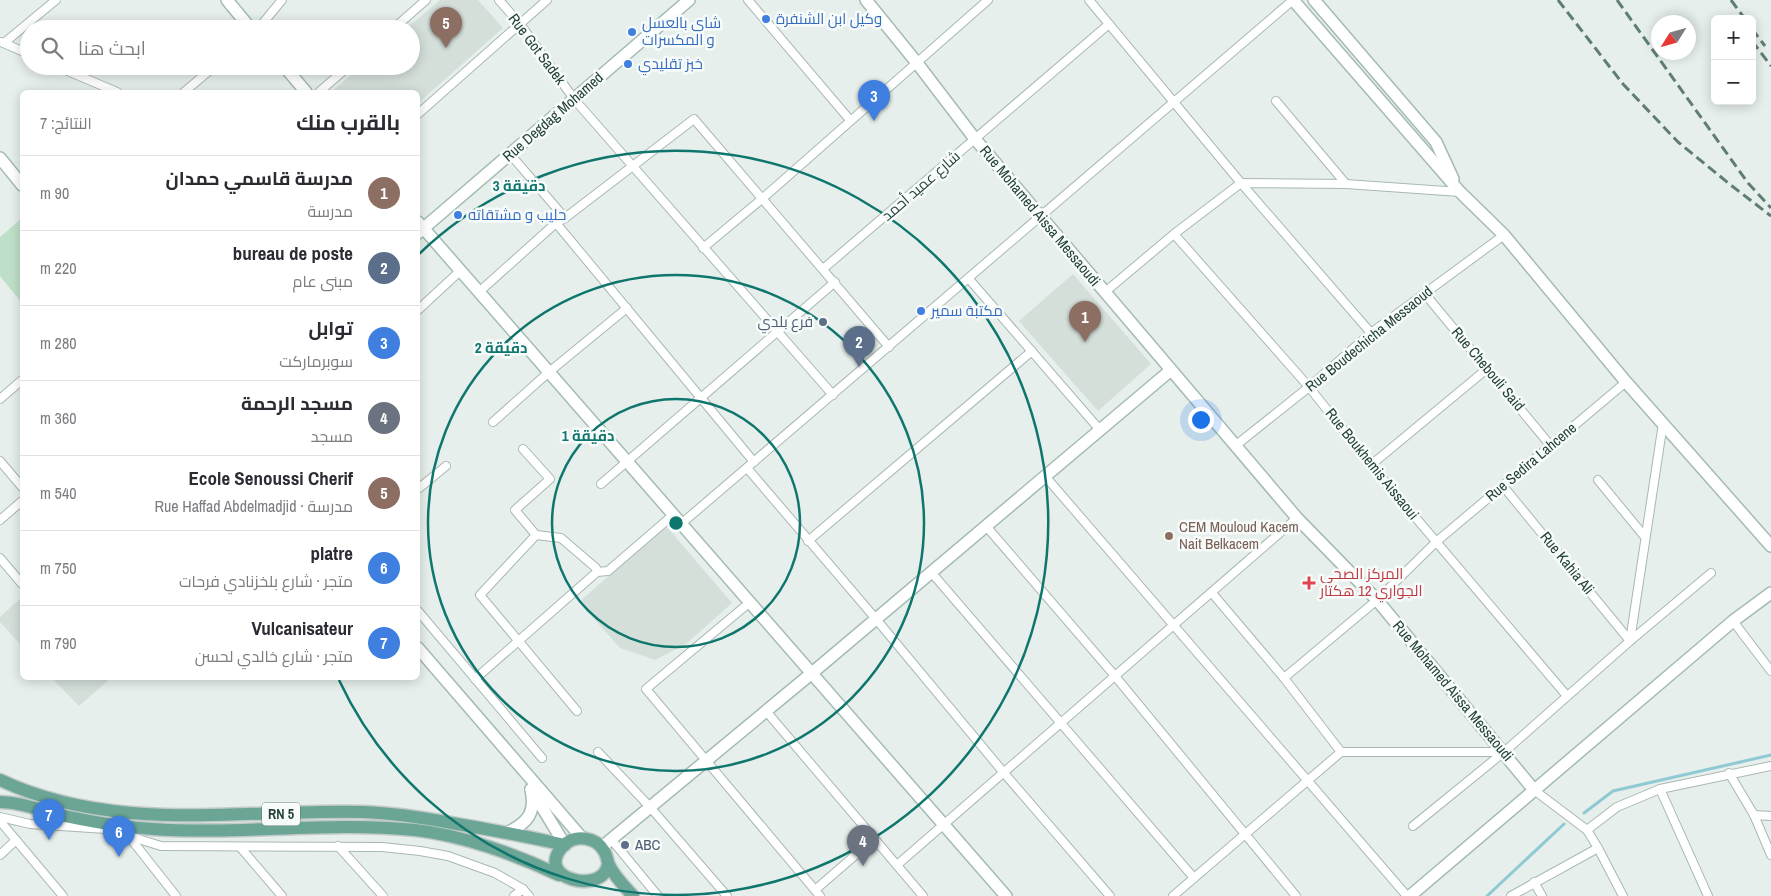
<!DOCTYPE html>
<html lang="ar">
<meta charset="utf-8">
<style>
:root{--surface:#fff;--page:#f2f2f3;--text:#2b2b33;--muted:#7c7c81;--line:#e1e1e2;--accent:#7c3aed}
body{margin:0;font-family:"Archivo Narrow",Cairo,sans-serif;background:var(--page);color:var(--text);direction:rtl}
.controls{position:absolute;right:15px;top:15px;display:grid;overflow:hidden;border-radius:8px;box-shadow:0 2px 12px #0003}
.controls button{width:45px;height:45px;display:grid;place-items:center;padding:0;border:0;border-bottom:1px solid var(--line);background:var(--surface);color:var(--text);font:25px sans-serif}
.compass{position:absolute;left:1651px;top:15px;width:45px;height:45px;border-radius:50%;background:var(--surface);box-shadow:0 2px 12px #0003;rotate:233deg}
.you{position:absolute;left:1200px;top:419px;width:18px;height:18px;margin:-12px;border:4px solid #fff;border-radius:50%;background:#1a73e8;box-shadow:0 0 0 8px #1a73e833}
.badge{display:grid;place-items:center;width:32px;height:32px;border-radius:50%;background:var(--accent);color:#fff;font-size:16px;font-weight:700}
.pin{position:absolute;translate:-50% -41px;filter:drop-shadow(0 1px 2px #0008)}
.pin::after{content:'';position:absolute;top:26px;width:18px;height:15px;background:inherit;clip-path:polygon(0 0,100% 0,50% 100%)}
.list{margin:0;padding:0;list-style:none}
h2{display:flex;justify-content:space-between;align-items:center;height:65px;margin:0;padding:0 20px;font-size:21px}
h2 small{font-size:16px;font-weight:400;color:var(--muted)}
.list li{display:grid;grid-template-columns:32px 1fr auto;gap:15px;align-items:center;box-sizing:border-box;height:75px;padding:0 20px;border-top:1px solid var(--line)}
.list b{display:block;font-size:19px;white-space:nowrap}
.list p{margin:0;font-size:16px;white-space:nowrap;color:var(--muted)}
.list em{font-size:16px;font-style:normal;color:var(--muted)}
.icon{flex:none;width:28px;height:28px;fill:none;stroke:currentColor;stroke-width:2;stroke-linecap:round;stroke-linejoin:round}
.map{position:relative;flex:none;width:1771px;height:896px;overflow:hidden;direction:ltr}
.search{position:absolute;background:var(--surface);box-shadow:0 2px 12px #0003;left:20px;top:20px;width:400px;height:55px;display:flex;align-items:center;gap:12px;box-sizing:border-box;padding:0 18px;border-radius:28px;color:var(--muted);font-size:19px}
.panel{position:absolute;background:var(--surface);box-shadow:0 2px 12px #0003;left:20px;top:90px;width:400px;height:590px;border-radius:8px;direction:rtl}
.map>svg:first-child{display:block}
.built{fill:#d4dfda}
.green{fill:#bfe0c8}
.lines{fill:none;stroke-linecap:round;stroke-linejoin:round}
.stream{stroke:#8ec9d4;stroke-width:3}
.street-casing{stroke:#a8b8b2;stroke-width:10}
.secondary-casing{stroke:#a4bbb3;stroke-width:14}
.primary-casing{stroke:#c2cac8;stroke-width:15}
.street{stroke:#fff;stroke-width:8}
.secondary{stroke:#fff;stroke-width:11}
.primary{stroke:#6aa596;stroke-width:12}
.rail{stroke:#5f7d75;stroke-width:3;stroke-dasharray:10 5;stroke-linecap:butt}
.ring{fill:none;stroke:#0f766e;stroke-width:2.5}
.shop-dot{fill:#3f7fe0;stroke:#f7fbf9;stroke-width:2}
.service-dot{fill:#5c6f8a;stroke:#f7fbf9;stroke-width:2}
.education-dot{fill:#8d6e63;stroke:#f7fbf9;stroke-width:2}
.health-dot{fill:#e0444e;stroke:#f7fbf9;stroke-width:2}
.labels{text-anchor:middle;stroke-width:5;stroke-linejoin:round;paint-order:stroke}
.shield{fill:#f7fbf9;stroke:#637a73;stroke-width:1}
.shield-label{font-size:14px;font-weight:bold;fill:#24423a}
.shop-label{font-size:15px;fill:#366cbe;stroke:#f7fbf9;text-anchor:start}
.street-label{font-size:15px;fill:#24423a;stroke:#f7fbf9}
.service-label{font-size:15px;fill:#4e5e75;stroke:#f7fbf9;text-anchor:end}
.education-label{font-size:15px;fill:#785e54;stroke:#f7fbf9;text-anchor:start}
.health-label{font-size:15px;fill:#be3a42;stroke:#f7fbf9;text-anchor:start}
.centre{fill:#0f766e;stroke:#f7fbf9;stroke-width:2.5}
.ring-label{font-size:15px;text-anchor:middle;font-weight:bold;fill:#0f766e;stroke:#f7fbf9;stroke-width:5;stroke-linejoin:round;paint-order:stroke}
</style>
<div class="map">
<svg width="1771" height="896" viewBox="0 0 1771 896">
<rect width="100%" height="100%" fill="#e6efeb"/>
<g class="built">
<polygon points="440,0 478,0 503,28 418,103 418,92 331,92 362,66 411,66 411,29 406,29"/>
<polygon points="1073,274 1151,364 1098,411 1019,321"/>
<polygon points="666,526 732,603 686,644 655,660 620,648 579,602"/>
<polygon points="22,597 22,646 0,622 0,617"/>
<polygon points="52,678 111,678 79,706"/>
</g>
<polygon class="green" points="22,218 22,303 0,276 0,237"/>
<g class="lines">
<g class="stream">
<polyline points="1584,813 1613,791 1771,755"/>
<polyline points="1487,896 1564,824"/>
</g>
<g class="street-casing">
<g id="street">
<polyline points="499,0 520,24 574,99 833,395"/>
<polyline points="748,0 850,120"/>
<polyline points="1089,0 1241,183 1371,333"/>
<polyline points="258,29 282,0"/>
<polyline points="393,29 426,0"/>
<polyline points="1,42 29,54"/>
<polyline points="4,43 56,0"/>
<polyline points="56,66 117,92"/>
<polyline points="184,92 215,66"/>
<polyline points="319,92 349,66"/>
<polyline points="1276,101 1346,184"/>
<polyline points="418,114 547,0"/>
<polyline points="510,154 565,218"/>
<polyline points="556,223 754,462"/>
<polyline points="1174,234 1309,387 1371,465 1567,696"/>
<polyline points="703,248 763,198 988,0"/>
<polyline points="823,269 1109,24"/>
<polyline points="969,279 1100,430"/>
<polyline points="479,292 556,223 565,218 694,119 889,347"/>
<polyline points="1105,292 1174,234 1241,183 1346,184 1460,192"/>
<polyline points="1425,294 1550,445"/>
<polyline points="418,310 460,271"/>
<polyline points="0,399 22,380"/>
<polyline points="493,422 549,372 627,308"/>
<polyline points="1235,446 1309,387 1371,333 1504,235"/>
<polyline points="523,449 550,479 515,510 536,535 561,538 596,568 597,572"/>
<polyline points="0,461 22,487"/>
<polyline points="1371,465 1488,368"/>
<polyline points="747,468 876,619 1004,773 1110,896"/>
<polyline points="1045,476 1407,896"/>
<polyline points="1598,480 1645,537"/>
<polyline points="601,484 835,282"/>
<polyline points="1503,486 1630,641 1711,573"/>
<polyline points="418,489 446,466"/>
<polyline points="0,520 22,501"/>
<polyline points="681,524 1293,0"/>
<polyline points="986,526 1115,676 1296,896"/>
<polyline points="536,535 480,595 577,711"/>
<polyline points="808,541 1032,351"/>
<polyline points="0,558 22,584"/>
<polyline points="931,572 1194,878"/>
<polyline points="1212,593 1284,678 1341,752"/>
<polyline points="749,603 646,689 820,896"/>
<polyline points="418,611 542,758"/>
<polyline points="1733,621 1771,671"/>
<polyline points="1284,678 1377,600 1436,542 1626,382"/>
<polyline points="475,679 597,572 608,571 673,515"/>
<polyline points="766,711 923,896"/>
<polyline points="598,752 650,807 727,896"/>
<polyline points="1729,773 1754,815 1771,855"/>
<polyline points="1660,789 1708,896"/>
<polyline points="1534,790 1587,830"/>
<polyline points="1754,815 1771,816"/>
<polyline points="0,817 30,824 106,829 161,846 382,847 420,851 448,856 495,873 523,889 529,896"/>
<polyline points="0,821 63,896"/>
<polyline points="1413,826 1504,752 1630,641 1663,423"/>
<polyline points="131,839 176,896"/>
<polyline points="611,839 658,896"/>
<polyline points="338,846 383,896"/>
<polyline points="240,847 282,896"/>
<polyline points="1598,848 1623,896"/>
<polyline points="0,855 16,840"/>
<polyline points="897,865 1297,518"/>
<polyline points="1534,882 1542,896"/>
<polyline points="815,890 874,839"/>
<polyline points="514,896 523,889"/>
<polyline points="1173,896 1341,752 1504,752"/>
<polyline points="1511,896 1598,848 1587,830 1617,807 1660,789 1771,766"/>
</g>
</g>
<g class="secondary-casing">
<g id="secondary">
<polyline points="227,0 251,29"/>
<polyline points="866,0 917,63 975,139 1297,518 1377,600 1534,790"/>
<polyline points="1293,0 1460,192 1504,235 1626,382 1771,546"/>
<polyline points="1314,0 1436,142 1453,179"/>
<polyline points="284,66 306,92"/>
<polyline points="0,158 22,185"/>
<polyline points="418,222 1006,896"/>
<polyline points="418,233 689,0"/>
<polyline points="418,648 582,838"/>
<polyline points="531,789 565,845"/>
<path d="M508,832c20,-9 28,-20 23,-42"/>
<polyline points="602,847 812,673 1171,370"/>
<polyline points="1410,896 1733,621 1771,593"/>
</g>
</g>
<g class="primary-casing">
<g id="primary">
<path d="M0,780c114,54 242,29 363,32 32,1 62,6 94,12 36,6 72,13 108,21"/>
<path d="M0,802c19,0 37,7 56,12 31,7 65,13 97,15 87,6 175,-8 262,1 47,5 102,25 144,45"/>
<path d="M608,864c-4,32 -77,15 -44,-19 12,-11 32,-8 40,6 3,4 3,10 5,14 5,11 16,22 24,31"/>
</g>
</g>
<use href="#street" class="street"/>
<use href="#secondary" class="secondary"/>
<use href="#primary" class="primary"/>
<g class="rail">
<polyline points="1558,0 1623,84 1678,142 1732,186 1771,216"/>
<polyline points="1617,0 1748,183 1771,208"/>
<polyline points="1731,0 1745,19"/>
<polyline points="1752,29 1765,46"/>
<polyline points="1752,41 1771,66"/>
</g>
</g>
<g class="ring">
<circle cx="676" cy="523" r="124"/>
<circle cx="676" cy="523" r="248"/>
<path d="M418 255A372 372 0 1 1 339 680"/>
</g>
<g class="shop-dot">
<circle cx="766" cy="19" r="5"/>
<circle cx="632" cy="32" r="5"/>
<circle cx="628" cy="64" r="5"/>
<circle cx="458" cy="215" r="5"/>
<circle cx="921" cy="311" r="5"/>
</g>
<g class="service-dot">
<circle cx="823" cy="322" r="5"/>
<circle cx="625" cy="845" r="5"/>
</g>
<circle class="education-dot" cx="1169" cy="536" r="5"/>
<path class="health-dot" d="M1306.5 575.5h5v5h5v5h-5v5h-5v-5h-5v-5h5z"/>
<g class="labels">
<rect class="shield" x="262" y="802.5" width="38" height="23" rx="4"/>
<g class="shield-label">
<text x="281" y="819">RN 5</text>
</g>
<g class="shop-label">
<text x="776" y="24">وكيل ابن الشنفرة</text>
<text x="642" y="28">شاي بالعسل<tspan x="642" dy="17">و المكسرات</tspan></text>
<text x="638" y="69">خبز تقليدي</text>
<text x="468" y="220">حليب و مشتقاته</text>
<text x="931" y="316">مكتبة سمير</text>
</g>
<g class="street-label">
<text transform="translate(537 49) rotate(53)" y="5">Rue Got Sadek</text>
<text transform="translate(553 117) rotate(-41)" y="5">Rue Degdag Mohamed</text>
<text transform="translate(921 186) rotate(-41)" y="5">شارع عميد أحمد</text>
<text transform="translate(1040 216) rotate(50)" y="5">Rue Mohamed Aissa Messaoudi</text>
<text transform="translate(1369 339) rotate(-39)" y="5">Rue Boudechicha Messaoud</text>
<text transform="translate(1488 369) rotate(50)" y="5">Rue Chebouli Said</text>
<text transform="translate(1531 462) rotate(-40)" y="5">Rue Sedira Lahcene</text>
<text transform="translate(1372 464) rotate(51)" y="5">Rue Boukhemis Aissaoui</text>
<text transform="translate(1567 563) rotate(51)" y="5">Rue Kahia Ali</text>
<text transform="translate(1453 691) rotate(50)" y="5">Rue Mohamed Aissa Messaoudi</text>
</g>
<g class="service-label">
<text x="813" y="327">فرع بلدي</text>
<text x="635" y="850" text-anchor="start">ABC</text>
</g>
<g class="education-label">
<text x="1179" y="532">CEM Mouloud Kacem<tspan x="1179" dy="17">Nait Belkacem</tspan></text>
</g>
<g class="health-label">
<text x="1320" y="579">المركز الصحي<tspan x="1320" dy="17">الجواري 12 هكتار</tspan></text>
</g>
</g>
<circle cx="676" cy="523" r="8" class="centre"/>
<g class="ring-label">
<text x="519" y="191">3 دقيقة</text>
<text x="501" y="353">2 دقيقة</text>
<text x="588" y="441">1 دقيقة</text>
</g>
</svg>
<div class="controls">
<button>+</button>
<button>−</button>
</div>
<svg class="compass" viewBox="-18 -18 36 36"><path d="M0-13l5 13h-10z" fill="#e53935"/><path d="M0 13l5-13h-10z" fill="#7c7c81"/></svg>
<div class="you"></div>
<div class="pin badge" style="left:1085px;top:342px;background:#8d6e63">1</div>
<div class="pin badge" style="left:859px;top:367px;background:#5c6f8a">2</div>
<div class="pin badge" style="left:874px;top:121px;background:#3f7fe0">3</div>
<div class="pin badge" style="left:863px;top:866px;background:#6b7280">4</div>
<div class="pin badge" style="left:446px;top:48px;background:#8d6e63">5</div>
<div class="pin badge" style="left:119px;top:857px;background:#3f7fe0">6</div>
<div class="pin badge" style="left:49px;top:840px;background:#3f7fe0">7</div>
<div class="search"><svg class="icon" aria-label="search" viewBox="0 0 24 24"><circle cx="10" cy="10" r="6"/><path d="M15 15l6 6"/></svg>ابحث هنا</div>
<section class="panel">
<h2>بالقرب منك<small>النتائج: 7</small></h2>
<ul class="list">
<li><span class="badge" style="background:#8d6e63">1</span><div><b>مدرسة قاسمي حمدان</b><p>مدرسة</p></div><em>90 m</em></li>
<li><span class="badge" style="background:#5c6f8a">2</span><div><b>bureau de poste</b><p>مبنى عام</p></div><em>220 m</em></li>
<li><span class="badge" style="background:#3f7fe0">3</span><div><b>توابل</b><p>سوبرماركت</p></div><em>280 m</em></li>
<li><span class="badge" style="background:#6b7280">4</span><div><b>مسجد الرحمة</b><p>مسجد</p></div><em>360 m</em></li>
<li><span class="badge" style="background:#8d6e63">5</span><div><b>Ecole Senoussi Cherif</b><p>مدرسة · Rue Haffad Abdelmadjid</p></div><em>540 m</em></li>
<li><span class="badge" style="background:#3f7fe0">6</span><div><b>platre</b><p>متجر · شارع بلخزنادي فرحات</p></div><em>750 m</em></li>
<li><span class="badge" style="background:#3f7fe0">7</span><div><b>Vulcanisateur</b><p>متجر · شارع خالدي لحسن</p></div><em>790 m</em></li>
</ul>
</section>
</div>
